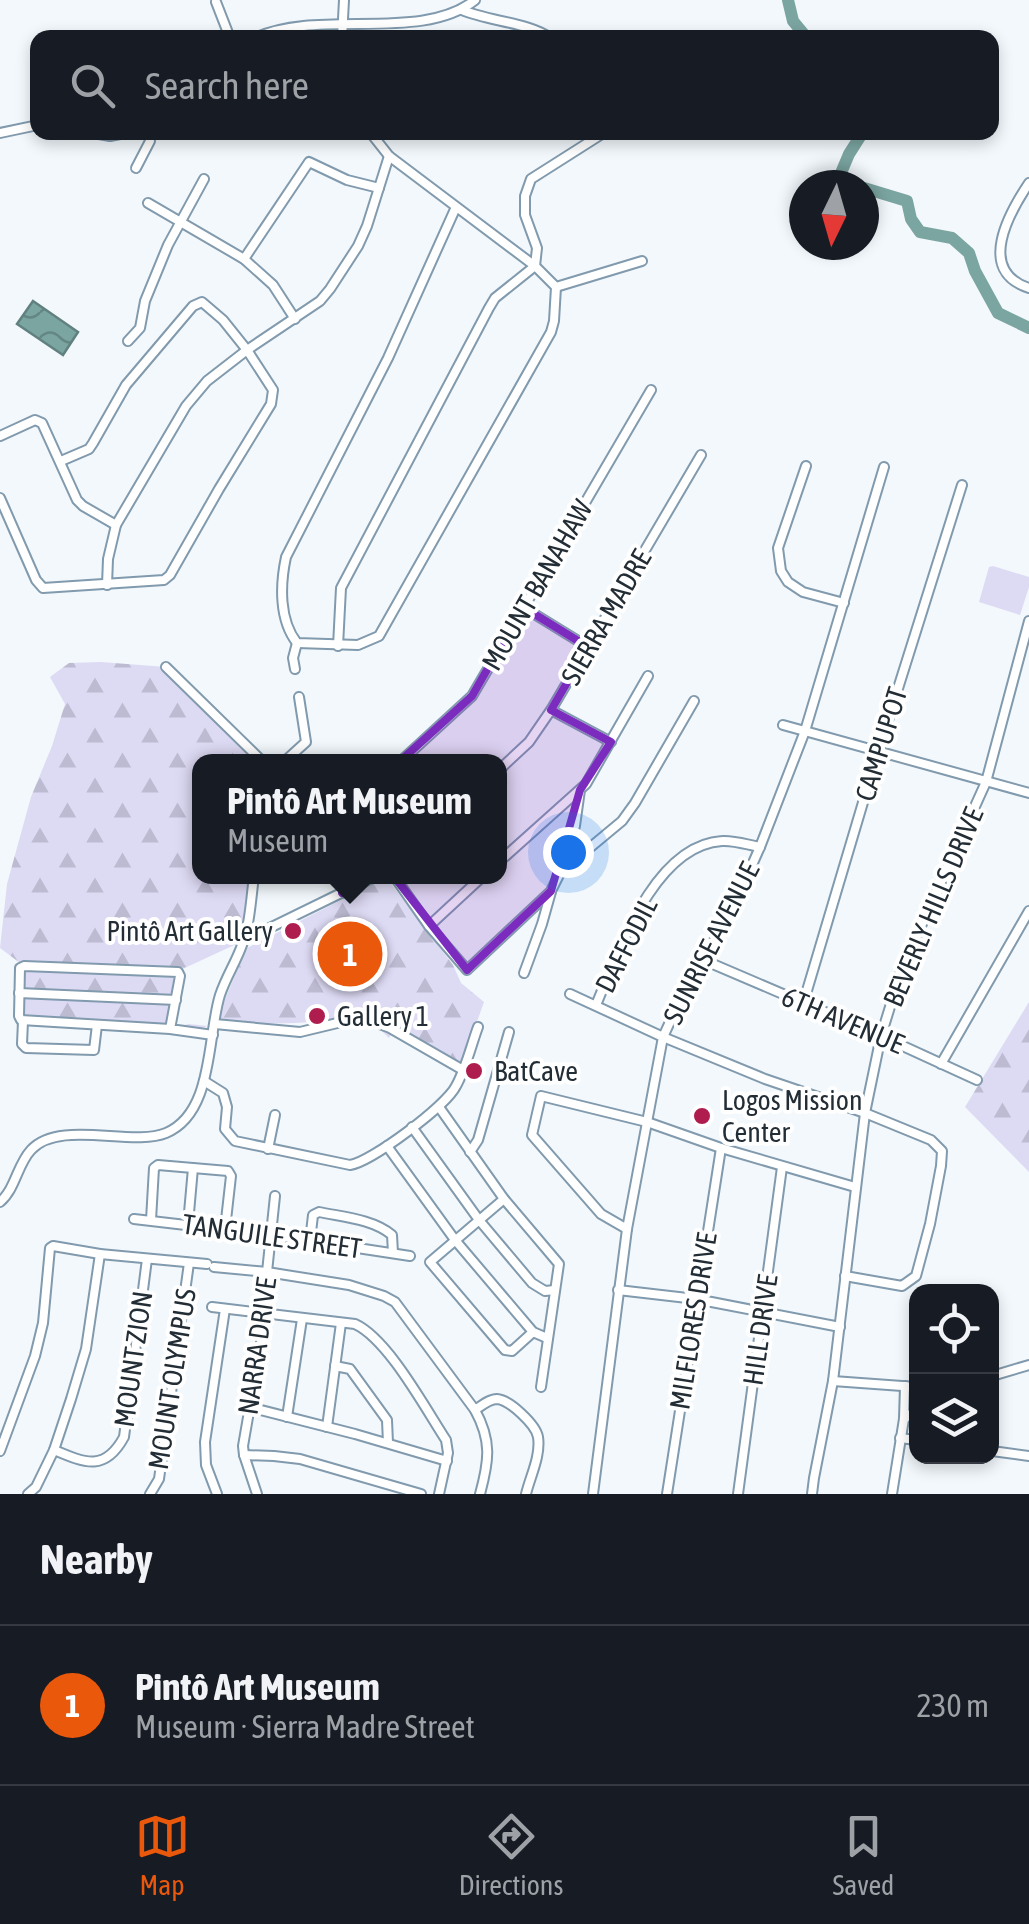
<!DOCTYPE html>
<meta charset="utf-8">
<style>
:root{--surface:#171b24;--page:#20242c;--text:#f1f3f6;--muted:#9ea1a6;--line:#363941;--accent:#ea580c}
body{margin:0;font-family:"Asap Condensed",sans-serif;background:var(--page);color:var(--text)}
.controls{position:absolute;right:30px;bottom:30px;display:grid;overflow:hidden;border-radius:20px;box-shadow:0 5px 15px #0003}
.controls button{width:90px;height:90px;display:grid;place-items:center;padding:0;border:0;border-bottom:2px solid var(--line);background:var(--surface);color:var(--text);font:50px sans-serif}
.compass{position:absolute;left:789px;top:170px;width:90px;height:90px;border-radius:50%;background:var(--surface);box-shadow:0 5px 15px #0003;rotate:185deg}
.you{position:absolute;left:568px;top:852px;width:35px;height:35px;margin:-25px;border:8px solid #fff;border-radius:50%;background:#1a73e8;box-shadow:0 0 0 15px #1a73e833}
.badge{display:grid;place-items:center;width:65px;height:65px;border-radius:50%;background:var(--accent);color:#fff;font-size:32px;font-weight:700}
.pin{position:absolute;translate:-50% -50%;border:5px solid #fff;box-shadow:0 2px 10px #0006}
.popup{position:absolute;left:192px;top:754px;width:315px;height:130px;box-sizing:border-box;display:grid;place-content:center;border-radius:20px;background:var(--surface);filter:drop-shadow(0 2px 8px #0005);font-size:32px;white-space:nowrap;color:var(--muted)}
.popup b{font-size:38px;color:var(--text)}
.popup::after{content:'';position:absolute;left:50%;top:100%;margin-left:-20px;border:20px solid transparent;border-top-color:var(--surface)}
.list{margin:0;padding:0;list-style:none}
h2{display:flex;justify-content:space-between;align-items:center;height:130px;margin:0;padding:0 40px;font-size:42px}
h2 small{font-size:32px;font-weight:400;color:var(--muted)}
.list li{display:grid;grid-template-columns:65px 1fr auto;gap:30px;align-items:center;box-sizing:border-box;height:160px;padding:0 40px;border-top:2px solid var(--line)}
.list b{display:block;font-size:38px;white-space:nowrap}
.list p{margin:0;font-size:32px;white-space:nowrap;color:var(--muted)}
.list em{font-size:32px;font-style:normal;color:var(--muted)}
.icon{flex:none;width:55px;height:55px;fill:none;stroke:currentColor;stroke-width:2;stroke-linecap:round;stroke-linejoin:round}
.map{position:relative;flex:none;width:1029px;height:1494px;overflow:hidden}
.search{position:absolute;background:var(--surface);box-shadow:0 5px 15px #0003;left:30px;right:30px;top:30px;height:110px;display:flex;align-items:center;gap:25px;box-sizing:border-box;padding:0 35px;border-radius:20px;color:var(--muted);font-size:38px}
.sheet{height:290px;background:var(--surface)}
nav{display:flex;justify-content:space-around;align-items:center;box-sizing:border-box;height:140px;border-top:2px solid var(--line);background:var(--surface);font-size:28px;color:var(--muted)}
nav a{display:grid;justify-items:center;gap:5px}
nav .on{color:var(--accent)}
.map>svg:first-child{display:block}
.forest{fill:url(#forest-firs)}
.garden{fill:#dddaf4}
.water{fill:url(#water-waves);stroke:#618181;stroke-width:2.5}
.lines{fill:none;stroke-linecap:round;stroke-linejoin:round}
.river{stroke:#7ba5a1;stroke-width:12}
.minor-casing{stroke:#819aad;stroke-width:12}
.minor{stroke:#fff;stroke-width:8}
.marked{fill:#7b2cbf;fill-opacity:0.2;stroke:#7b2cbf;stroke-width:8;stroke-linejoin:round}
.poi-dot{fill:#af1d4e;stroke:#fff;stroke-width:4}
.labels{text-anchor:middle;stroke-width:8;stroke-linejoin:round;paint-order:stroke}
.street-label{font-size:28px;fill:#232d35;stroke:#fff}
.poi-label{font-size:28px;fill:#232d35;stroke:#fff;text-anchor:start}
</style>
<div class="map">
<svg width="1029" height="1494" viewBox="0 0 1029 1494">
<defs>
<pattern id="forest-firs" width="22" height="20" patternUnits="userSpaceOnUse" patternTransform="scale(2.5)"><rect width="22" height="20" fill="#dddaf4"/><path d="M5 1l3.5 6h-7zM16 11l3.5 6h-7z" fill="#bdbbd2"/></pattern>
<pattern id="water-waves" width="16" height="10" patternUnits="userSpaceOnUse" patternTransform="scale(2.5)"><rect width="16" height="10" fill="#7ba5a1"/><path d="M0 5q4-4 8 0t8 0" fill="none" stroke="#648784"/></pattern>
</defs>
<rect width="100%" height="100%" fill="#f2f8fc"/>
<g class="forest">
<polygon points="101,662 166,667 263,761 200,762 200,876 254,877 243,941 176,972 176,1000 171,1028 189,1024 208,1026 191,1032 19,1016 24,966 0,948 7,884 31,797 52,746 65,704 50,677 69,663"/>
<path d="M386,877l67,88 8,18 23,19 -24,67 -65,-42 -6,11 -24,-23 -6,-2c-49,13 -91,12 -140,7l2,-12 26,-60z"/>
<polygon points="1029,1002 1029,1172 965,1107"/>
</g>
<polygon class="garden" points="993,566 1029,577 1029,587 1020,615 979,602 989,567"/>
<polygon class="water" points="33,301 78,332 63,355 17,324"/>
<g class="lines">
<g class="river">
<polyline points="788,0 793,21 807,38"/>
<polyline points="846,185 841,173 849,154 863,132"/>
<polyline points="864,188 907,201 911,219 920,232 952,238 969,253 975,271 998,313 1029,328"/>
</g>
<g class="minor-casing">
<g id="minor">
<polyline points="216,2 230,38"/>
<path d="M462,10c26,11 68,13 88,28"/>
<path d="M255,38c64,-30 166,5 220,-38"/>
<polyline points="342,38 344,0"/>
<polyline points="88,132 110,136 130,132"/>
<path d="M370,132l19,24 146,110 21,21 -2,34 -3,11 -172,304 -21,9 -61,-2c-18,-23 -17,-58 -11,-86l102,-199 68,-151"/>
<polyline points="0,133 38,125"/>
<polyline points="136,168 150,141 148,132"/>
<path d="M1029,183c-20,30 -53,88 0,105"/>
<polyline points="148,203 244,259 273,285 295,319"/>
<polyline points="244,259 309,162 347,180 379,188"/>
<polyline points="556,287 642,261"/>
<polyline points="128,341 140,328 145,301 168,245 204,179"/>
<polyline points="0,436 35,420 42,423 77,500 83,506 116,525"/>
<polyline points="806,466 778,548 781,571 788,582 803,592 844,603"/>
<polyline points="0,498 36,580 43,588 164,580 170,575 219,489 271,404 273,390 247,350 223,320 202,302 193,306 126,385 93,443 89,449 61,461"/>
<polyline points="107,585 108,559 116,525 186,406 207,381 247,350 320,301 330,289 358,246 367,226 389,156"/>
<polyline points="523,607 588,647"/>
<polyline points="338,646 341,588 489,308 495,298 535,266 537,248 525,215 525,196 531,179 605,132"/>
<polyline points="166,667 263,762"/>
<polyline points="295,669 293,658 297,643"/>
<polyline points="551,710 611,742"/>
<polyline points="783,725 1029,793"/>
<polyline points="284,762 306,742 299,697"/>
<polyline points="400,762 472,696 651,390"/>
<polyline points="500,769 529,742 551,710 701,455"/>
<polyline points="500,861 586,784 648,676"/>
<polyline points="563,870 622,821 635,803 694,701"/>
<polyline points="394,876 429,926 467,970 551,891 560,873 575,826 580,790"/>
<polyline points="342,893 345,876"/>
<polyline points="429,926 483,876"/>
<polyline points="243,941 376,876"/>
<polyline points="708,962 881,1036 977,1080"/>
<polyline points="524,973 542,924 551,892"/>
<polyline points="19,993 176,1000"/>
<polyline points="570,994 663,1037 765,1079 865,1113 931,1140 942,1151 941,1166 930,1224 916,1276 902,1286 845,1276"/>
<polyline points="803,1004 878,752 962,485"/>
<path d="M596,1005c22,-52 58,-160 126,-164 12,-1 26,4 38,6"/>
<polyline points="23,1021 22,1044 26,1048 94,1050 97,1025"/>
<polyline points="215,1024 300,1032 354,1019 369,1020 390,1028 463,1070"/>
<polyline points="170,1029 180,976 178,972 24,966 20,968 19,1016 21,1020 170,1029 213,1035"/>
<polyline points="941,1064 1029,911"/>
<path d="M204,1081l19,12 4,14 -2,22 10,12 115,24c21,-3 96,-59 106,-79 10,-18 15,-40 22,-59"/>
<polyline points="439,1107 504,1199 559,1264 541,1387"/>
<polyline points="412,1127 479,1220 532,1283 545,1291 555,1290"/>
<polyline points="387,1146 455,1240 533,1332 547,1338"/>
<polyline points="268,1149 275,1115"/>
<polyline points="470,1152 478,1140 509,1032"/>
<polyline points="504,1199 430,1262 505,1350 512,1351 533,1332"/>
<path d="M0,1202c16,-14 17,-37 31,-52 28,-31 101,-3 135,-17 48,-20 41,-97 54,-138 6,-18 16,-33 22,-50 8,-21 9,-46 12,-69"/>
<polyline points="134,1219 272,1235 410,1256"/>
<polyline points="151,1220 154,1168 158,1165 228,1171 231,1176 225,1229"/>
<polyline points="188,1224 193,1168"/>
<polyline points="627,1229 601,1214 532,1135 541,1096 647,1122 721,1148 855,1187"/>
<path d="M310,1241l3,-26 6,-3c24,5 54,7 73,23l1,18"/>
<path d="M214,1267l53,5 82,13 35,11 11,6 80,108c17,31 14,51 5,84"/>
<polyline points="618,1290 696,1299 840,1327"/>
<path d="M212,1307l143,17c33,15 70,84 91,116l2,13 -9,41"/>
<polyline points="335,1366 350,1369 387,1420 388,1443"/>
<polyline points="992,1376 1029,1365"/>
<polyline points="833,1381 916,1387"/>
<polyline points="249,1407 355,1434 447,1461"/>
<path d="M475,1410c6,-4 14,-11 22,-11 13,1 39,26 41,38 3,19 -8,40 -12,57"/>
<polyline points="287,1417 302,1319"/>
<polyline points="904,1419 916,1410"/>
<polyline points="327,1427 341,1323"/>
<polyline points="900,1438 916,1440"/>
<path d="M54,1450c31,13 51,22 70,-13l23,-178"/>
<polyline points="0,1451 35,1356 43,1323 50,1248 53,1246 100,1254 207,1264"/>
<polyline points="992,1451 1029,1456"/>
<polyline points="244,1455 274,1456 300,1459 421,1494"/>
<polyline points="28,1494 36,1487 54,1450 71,1399 86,1349 100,1254"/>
<polyline points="150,1494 159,1479 189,1263"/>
<polyline points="217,1494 206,1465 205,1442 225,1309"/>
<polyline points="257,1494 244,1455 243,1446 266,1314 267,1272 275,1196"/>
<polyline points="593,1494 627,1229 663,1037 686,987 708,962 716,935 730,915 760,847 805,731 884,467"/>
<polyline points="667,1494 721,1148"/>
<polyline points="738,1494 782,1167"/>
<polyline points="812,1494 814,1478 833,1381 865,1113 881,1036 902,968 986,782 1029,621"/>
<polyline points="892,1494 904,1419 905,1386"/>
</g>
</g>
<use href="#minor" class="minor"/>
</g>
<path class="marked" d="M523,607l65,40 -37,63 60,32 -31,48 -29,101 -84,79 -78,-100 -47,23 13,-91 117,-106z"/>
<g class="poi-dot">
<circle cx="293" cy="931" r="10"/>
<circle cx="317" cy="1016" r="10"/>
<circle cx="474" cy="1071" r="10"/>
<circle cx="702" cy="1116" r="10"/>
</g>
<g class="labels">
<g class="street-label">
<text transform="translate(537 585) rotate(-60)" y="10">MOUNT BANAHAW</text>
<text transform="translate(606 617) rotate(-60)" y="10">SIERRA MADRE</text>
<text transform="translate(881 744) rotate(-73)" y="10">CAMPUPOT</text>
<text transform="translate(933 907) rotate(-67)" y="10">BEVERLY HILLS DRIVE</text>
<text transform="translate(711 943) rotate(-63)" y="10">SUNRISE AVENUE</text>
<text transform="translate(626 945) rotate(-63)" y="10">DAFFODIL</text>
<text transform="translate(843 1020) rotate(23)" y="10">6TH AVENUE</text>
<text transform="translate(272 1236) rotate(8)" y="10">TANGUILE STREET</text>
<text transform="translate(693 1321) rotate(-81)" y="10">MILFLORES DRIVE</text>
<text transform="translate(760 1330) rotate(-82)" y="10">HILL DRIVE</text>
<text transform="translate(257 1346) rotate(-82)" y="10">NARRA DRIVE</text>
<text transform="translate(133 1359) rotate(-82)" y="10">MOUNT ZION</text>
<text transform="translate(172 1379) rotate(-81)" y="10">MOUNT OLYMPUS</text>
</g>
<g class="poi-label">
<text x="273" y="941" text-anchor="end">Pintô Art Gallery</text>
<text x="337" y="1026">Gallery 1</text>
<text x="494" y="1081">BatCave</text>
<text x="722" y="1110">Logos Mission<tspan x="722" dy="32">Center</tspan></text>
</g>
</g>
</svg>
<div class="controls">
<button><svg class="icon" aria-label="locate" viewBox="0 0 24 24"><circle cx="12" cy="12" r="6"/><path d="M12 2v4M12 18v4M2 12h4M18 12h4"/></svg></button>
<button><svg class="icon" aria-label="layers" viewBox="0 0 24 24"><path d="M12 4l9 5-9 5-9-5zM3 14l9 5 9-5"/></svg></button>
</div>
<svg class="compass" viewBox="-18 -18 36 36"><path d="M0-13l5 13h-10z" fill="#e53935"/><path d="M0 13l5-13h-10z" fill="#9ea1a6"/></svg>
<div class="you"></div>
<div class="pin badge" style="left:350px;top:954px">1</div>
<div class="popup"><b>Pintô Art Museum</b>Museum</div>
<div class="search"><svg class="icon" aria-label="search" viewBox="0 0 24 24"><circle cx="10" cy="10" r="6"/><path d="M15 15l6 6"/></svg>Search here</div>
</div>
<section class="sheet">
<h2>Nearby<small></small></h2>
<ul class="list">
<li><span class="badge">1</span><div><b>Pintô Art Museum</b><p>Museum · Sierra Madre Street</p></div><em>230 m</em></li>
</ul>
</section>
<nav>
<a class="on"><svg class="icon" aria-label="map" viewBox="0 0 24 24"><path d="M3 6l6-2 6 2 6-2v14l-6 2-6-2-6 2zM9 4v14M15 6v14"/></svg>Map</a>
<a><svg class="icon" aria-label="directions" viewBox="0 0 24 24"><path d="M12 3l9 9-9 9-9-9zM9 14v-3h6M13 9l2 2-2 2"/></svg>Directions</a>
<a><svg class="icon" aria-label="saved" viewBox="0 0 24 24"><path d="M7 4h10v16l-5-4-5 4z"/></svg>Saved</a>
</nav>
